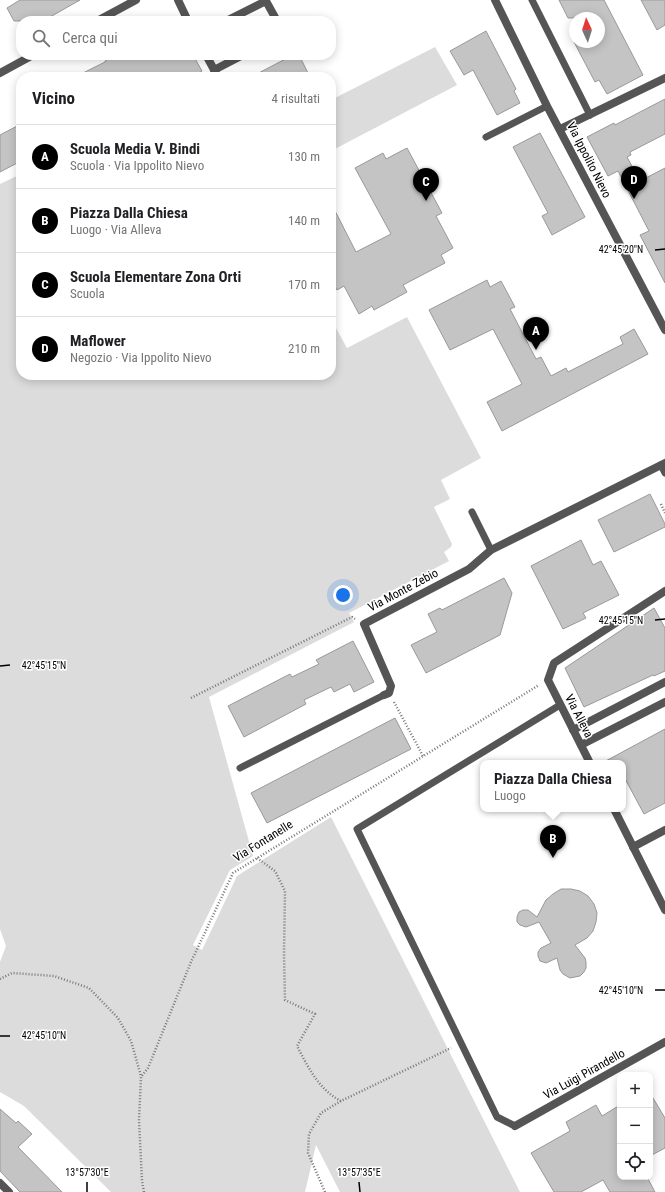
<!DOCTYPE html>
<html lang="it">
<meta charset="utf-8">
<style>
:root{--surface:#fff;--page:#f2f2f2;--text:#202124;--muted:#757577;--line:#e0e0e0;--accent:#000}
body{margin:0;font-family:"Roboto Condensed",sans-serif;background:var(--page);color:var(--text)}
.controls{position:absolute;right:12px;bottom:12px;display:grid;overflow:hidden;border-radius:8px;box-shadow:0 2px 10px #0003}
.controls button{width:36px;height:36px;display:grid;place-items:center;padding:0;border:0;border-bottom:1px solid var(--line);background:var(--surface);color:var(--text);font:20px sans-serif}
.compass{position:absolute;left:569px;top:12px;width:36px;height:36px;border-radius:50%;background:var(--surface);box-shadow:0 2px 10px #0003;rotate:356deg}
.you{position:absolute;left:343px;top:595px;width:14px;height:14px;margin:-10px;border:3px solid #fff;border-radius:50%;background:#1a73e8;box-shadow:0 0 0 6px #1a73e833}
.badge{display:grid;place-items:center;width:26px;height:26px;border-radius:50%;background:var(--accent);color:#fff;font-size:13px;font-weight:700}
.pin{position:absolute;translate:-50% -33px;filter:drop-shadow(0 1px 2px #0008)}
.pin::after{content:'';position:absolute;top:21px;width:14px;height:12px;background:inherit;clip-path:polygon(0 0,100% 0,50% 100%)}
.popup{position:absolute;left:480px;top:760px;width:146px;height:52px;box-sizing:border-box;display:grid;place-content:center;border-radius:8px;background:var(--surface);filter:drop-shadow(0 1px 3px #0005);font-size:13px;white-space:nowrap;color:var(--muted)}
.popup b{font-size:15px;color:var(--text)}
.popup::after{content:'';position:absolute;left:50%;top:100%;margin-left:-8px;border:8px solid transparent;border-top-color:var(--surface)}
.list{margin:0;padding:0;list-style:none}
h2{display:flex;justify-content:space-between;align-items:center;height:52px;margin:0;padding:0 16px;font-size:17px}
h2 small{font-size:13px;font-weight:400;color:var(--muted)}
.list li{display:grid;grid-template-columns:26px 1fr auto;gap:12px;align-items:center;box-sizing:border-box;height:64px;padding:0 16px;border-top:1px solid var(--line)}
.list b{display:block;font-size:15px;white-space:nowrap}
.list p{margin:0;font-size:13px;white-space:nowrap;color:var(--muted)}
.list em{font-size:13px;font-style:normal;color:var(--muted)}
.icon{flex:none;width:22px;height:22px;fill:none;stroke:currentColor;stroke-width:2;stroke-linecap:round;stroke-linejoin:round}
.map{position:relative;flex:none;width:665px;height:1192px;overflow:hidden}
.search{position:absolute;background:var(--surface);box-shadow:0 2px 10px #0003;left:16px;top:16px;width:320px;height:44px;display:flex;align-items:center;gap:10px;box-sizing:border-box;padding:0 14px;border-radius:16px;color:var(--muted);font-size:15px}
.panel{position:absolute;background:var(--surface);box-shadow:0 2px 10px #0003;left:16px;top:72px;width:320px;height:308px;border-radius:16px}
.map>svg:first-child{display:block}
.green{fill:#dcdcdc}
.building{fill:#c4c4c4;stroke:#999}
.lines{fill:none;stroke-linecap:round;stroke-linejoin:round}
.path{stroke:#777;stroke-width:2.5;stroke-dasharray:1 2;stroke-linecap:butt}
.lane{stroke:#555;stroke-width:7}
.street{stroke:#555;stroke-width:8}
.ticks{fill:none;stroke:#000;stroke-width:1.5}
.labels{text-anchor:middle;stroke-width:3;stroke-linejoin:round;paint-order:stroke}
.street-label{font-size:12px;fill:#000;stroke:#fff}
.ticks-label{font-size:10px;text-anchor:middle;fill:#000;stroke:#fff;stroke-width:3;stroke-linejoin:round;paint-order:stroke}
</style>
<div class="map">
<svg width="665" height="1192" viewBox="0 0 665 1192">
<rect width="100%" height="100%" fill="#fff"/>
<g class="green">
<polygon points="435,47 457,85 331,151 331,100"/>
<polygon points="21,174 21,375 331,375 331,319 347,348 407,317 481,458 441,480 450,499 434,507 452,544 451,547 444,552 449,561 349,613 354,622 209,697 253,856 230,870 193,945 202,950 237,876 331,817 520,1192 340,1192 316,1145 305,1192 111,1192 24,1106 0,1092 0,962 6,946 0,929 0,184"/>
</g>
<g class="building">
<polygon points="20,0 80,0 43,21 14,21 7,8"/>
<polygon points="559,0 604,0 643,75 607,94 599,80 595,82 574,42 599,42 599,18 568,18"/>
<polygon points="641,0 665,0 665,25 657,30"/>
<polygon points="486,31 516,89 514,91 520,103 497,115 473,70 464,75 450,51"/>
<polygon points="116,55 193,55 202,71 191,77 75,77 105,62 105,61"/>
<polygon points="293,55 299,55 310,77 251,77"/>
<polygon points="665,99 665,134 630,152 631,155 627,157 640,181 665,168 665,283 640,235 649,231 618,171 608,176 587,137 614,123 615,125"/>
<polygon points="21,124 21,161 0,172 0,135"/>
<polygon points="540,133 585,217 552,235 542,216 548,213 513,147"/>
<polygon points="407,148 442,213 436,216 453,248 441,255 445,263 403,285 407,292 374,310 372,306 359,314 344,286 337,290 331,279 331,203 356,252 391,234 355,168 383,153 386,159"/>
<polygon points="487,280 490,287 501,281 515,307 510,309 536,359 541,357 551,376 566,368 568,372 623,344 620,337 634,329 648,354 502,431 487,402 522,384 493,329 450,350 429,310"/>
<polygon points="650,494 665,524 665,527 614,552 598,520"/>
<polygon points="581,540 593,565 601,561 619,595 583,613 586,618 563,629 531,566"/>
<polygon points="504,578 512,593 500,635 426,673 411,645 437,632 428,614 440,608 442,610"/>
<polygon points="654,608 665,628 665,671 654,676 653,675 584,707 565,668"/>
<polygon points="353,641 374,682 354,692 350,684 334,692 331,687 304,700 306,704 244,737 228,706 290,674 292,677 319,664 316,660"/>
<polygon points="395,718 411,749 267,823 251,793"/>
<polygon points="665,729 665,803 644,814 623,775 623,763 602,763"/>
<polygon points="561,889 571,889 580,891 588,896 594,904 597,913 596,922 593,931 587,938 575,945 585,958 586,962 586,968 584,972 580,976 570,978 563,974 560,970 557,958 546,963 540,961 538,956 538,952 541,948 551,943 539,922 526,927 520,925 517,922 517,917 519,912 523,910 528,910 537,917 546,900 553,894"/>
<polygon points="650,1093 665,1118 665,1148 650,1156"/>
<polygon points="596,1105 602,1116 620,1105 620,1177 647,1177 655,1192 610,1192 603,1180 581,1192 554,1192 531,1153 570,1131 566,1122"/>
<polygon points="0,1109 16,1123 18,1121 32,1134 18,1147 62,1192 20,1192 0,1171"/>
</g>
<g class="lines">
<g class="path">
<polyline points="661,504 665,513"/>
<polyline points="191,698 352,617 355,619"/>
<polyline points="394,702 423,756"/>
<path d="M257,858l18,13 10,20 -1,63 1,46 30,14 -18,32c11,21 22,44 44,55"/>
<polyline points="0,979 12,973 54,976 89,988 118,1018 131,1041 141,1076"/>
<polyline points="144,1192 142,1181 139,1120 141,1077 148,1068 191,962 233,873 539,685"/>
<polyline points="325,1192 308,1153 309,1134 321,1113 341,1101 451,1048"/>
</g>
<g class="lane">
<polyline points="532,0 590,115"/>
<polyline points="486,137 547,106"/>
<polyline points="661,465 665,473"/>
<polyline points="472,512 491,550"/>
<polyline points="240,768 384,695"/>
<polyline points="515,1126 497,1117 357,829 560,705"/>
</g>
<g class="street">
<polyline points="178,0 188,21"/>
<polyline points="495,0 547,106 665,330"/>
<polyline points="97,21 136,0"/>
<polyline points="226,21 266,1 277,21"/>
<polyline points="206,55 218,77"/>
<polyline points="214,70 243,55"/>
<polyline points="0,73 33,55"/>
<polyline points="560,129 665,78"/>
<polyline points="384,695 389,693 391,686 364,624 469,569 491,550 665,463"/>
<polyline points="573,730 665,682"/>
<polyline points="581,745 665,702"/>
<polyline points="590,763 548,680 554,663 665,591"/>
<polyline points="614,809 665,910"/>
<polyline points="633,847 665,830"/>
<polyline points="515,1126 665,1042"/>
<polyline points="0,1183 9,1192"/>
</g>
</g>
<path class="ticks" d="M655,250l10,-1M655,620l10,-1M0,666l10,-1M655,990h10M0,1036h10M87,1182v10M359,1182l1,10"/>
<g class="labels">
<g class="street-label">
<text transform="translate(589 160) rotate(63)" y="4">Via Ippolito Nievo</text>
<text transform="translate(403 590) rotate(-28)" y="4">Via Monte Zebio</text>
<text transform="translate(579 716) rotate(63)" y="4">Via Alleva</text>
<text transform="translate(263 841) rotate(-32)" y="4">Via Fontanelle</text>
<text transform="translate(584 1074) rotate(-29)" y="4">Via Luigi Pirandello</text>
</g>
</g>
<g class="ticks-label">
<text x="621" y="253">42°45'20"N</text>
<text x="621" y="624">42°45'15"N</text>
<text x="44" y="669">42°45'15"N</text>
<text x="621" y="994">42°45'10"N</text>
<text x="44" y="1039">42°45'10"N</text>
<text x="87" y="1176">13°57'30"E</text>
<text x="359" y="1176">13°57'35"E</text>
</g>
</svg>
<div class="controls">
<button>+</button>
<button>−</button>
<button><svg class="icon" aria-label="locate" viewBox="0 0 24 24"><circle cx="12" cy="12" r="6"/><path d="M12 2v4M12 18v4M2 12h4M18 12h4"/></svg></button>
</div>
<svg class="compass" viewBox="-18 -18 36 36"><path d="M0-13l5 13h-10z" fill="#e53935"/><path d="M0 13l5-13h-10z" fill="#757577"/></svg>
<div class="you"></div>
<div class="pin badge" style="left:536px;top:350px">A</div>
<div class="pin badge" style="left:553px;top:858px">B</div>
<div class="popup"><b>Piazza Dalla Chiesa</b>Luogo</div>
<div class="pin badge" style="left:426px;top:201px">C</div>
<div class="pin badge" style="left:634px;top:199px">D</div>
<div class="search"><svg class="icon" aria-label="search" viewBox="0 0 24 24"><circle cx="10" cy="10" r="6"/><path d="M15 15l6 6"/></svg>Cerca qui</div>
<section class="panel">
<h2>Vicino<small>4 risultati</small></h2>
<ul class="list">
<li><span class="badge">A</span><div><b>Scuola Media V. Bindi</b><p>Scuola · Via Ippolito Nievo</p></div><em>130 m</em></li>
<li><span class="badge">B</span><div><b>Piazza Dalla Chiesa</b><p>Luogo · Via Alleva</p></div><em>140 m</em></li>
<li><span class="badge">C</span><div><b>Scuola Elementare Zona Orti</b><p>Scuola</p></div><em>170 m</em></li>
<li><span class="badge">D</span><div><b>Maflower</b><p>Negozio · Via Ippolito Nievo</p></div><em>210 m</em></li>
</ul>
</section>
</div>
